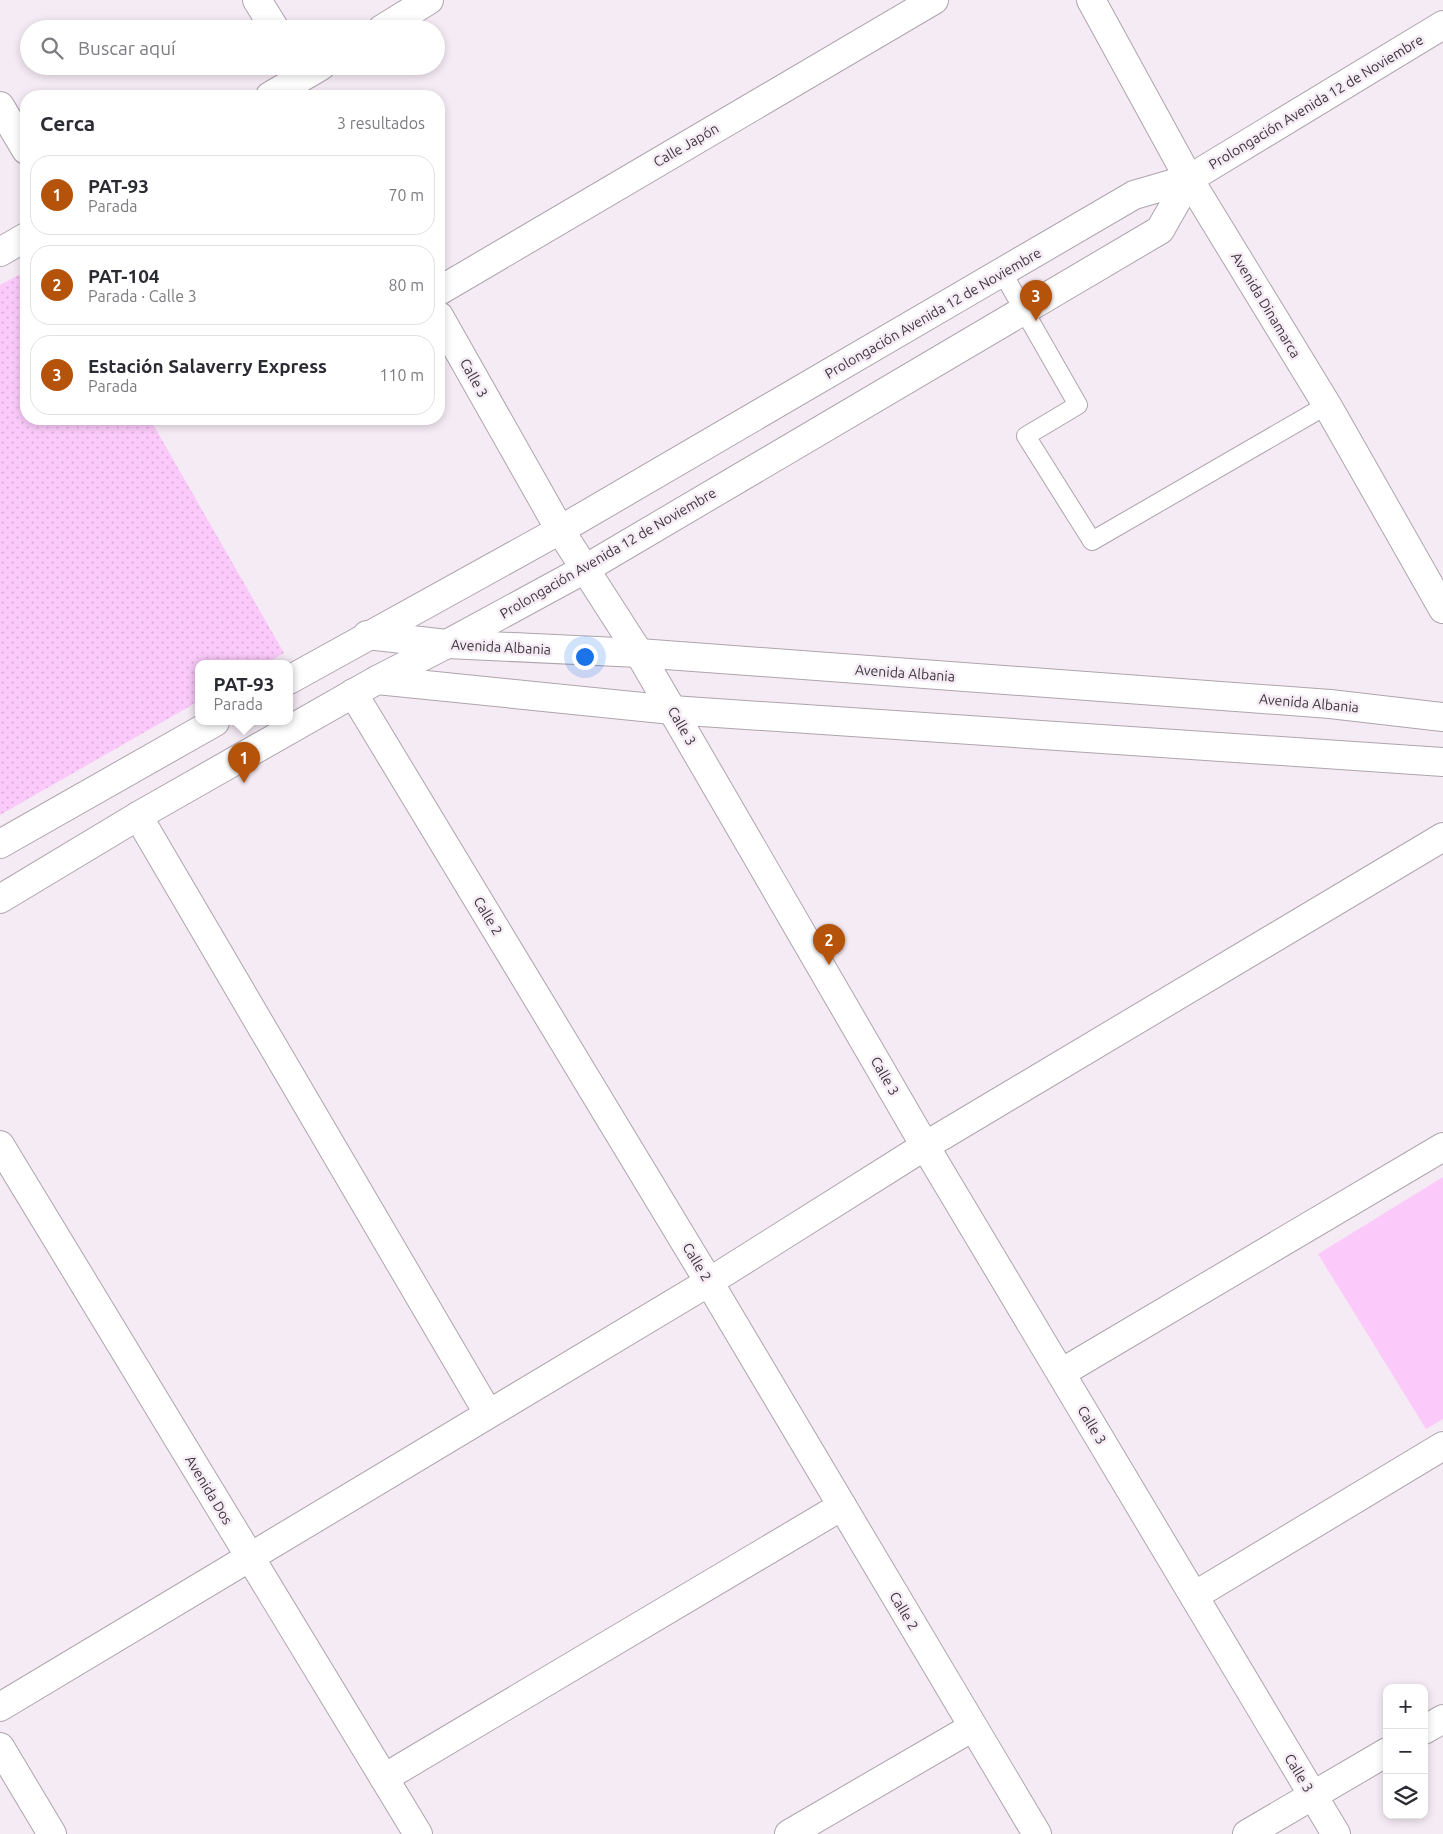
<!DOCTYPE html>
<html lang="es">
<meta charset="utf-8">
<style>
:root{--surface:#fff;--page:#f2f2f3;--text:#2b2b33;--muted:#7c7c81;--line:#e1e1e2;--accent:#b45309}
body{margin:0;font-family:Ubuntu,sans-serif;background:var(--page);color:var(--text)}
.controls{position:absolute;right:15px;bottom:15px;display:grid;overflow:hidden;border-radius:10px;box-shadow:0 2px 8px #0003}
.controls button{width:45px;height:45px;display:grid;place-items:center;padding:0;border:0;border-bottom:1px solid var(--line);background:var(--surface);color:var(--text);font:25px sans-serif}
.you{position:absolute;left:584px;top:656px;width:18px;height:18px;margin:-12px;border:4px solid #fff;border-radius:50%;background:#1a73e8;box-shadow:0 0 0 8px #1a73e833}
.badge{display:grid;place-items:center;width:32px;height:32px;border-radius:50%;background:var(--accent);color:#fff;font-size:16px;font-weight:700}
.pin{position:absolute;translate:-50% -41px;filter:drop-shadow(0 1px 2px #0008)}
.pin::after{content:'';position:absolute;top:26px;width:18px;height:15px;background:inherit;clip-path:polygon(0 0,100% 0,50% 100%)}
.popup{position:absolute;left:195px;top:660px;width:98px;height:65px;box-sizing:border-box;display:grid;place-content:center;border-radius:10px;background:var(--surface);filter:drop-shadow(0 1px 4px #0005);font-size:16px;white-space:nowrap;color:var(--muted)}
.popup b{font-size:19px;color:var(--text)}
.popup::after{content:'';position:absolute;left:50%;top:100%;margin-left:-10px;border:10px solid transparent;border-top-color:var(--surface)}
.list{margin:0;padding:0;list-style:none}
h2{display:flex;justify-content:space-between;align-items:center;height:65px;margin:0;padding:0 20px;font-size:21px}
h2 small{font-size:16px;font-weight:400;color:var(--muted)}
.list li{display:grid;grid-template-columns:32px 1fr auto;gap:15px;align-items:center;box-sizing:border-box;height:80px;margin:0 10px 10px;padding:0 10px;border:1px solid var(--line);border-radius:20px}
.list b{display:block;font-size:19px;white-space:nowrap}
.list p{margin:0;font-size:16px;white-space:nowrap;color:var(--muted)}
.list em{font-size:16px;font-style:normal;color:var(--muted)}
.icon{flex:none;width:28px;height:28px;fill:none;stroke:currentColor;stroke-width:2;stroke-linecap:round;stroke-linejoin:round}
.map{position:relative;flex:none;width:1443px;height:1834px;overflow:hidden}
.search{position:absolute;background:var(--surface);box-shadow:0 2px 8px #0003;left:20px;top:20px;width:425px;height:55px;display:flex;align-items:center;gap:12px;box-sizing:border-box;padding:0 18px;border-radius:28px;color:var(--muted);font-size:19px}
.panel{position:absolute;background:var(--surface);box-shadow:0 2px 8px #0003;left:20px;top:90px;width:425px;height:335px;border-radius:20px}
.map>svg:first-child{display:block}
.park{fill:url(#park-dots)}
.pitch{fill:#fbcafa}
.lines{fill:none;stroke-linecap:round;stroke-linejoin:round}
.service-casing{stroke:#aea4ad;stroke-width:20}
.minor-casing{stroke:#aea4ad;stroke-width:30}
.tertiary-casing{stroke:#aea4ad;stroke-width:30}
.secondary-casing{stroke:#aea4ad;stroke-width:30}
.service{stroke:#fff;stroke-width:18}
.minor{stroke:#fff;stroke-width:28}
.tertiary{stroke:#fff;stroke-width:28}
.secondary{stroke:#fff;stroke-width:28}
.labels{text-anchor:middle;stroke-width:5;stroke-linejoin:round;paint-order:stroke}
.street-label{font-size:14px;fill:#3a363a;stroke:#f5ebf5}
</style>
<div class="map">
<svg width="1443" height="1834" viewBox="0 0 1443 1834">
<defs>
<pattern id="park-dots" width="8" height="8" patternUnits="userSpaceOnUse" patternTransform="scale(1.25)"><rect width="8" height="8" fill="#fbcafa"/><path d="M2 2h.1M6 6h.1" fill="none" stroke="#d8aed7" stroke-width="1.8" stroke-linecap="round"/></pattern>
</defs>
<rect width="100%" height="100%" fill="#f5ebf5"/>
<polygon class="park" points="26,271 26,419 150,419 284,653 264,664 199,664 199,701 0,815 0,285"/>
<polygon class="pitch" points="1443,1177 1443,1419 1426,1429 1318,1254"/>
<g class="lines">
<g class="service-casing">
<polyline id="service" points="1002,272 1078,405 1026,436 1092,541 1327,405"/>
</g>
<g class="minor-casing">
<g id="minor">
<polyline points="257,0 275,29"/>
<polyline points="382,29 429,0"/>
<polyline points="270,96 321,66"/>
<polyline points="0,106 26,150"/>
<polyline points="0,252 26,237"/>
<polyline points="439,291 934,0"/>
<polyline points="439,316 560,530 639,653 925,1146 1336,1834"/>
<polyline points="353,693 709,1282 1037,1834"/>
<polyline points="138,816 488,1413"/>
<polyline points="0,1145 418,1834"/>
<polyline points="1061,1373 1443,1147"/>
<polyline points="1194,1596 1443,1446"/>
<polyline points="0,1707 709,1282 925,1146 1443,837"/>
<polyline points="1424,1730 1443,1719"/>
<polyline points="0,1747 52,1834"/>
<polyline points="384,1778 842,1506"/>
<polyline points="789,1834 973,1727"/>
<polyline points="1247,1834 1387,1752"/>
</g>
</g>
<g class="tertiary-casing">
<g id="tertiary">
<polyline points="1189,179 1443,25"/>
<polyline points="367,635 447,644 639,653 1330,704 1443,717"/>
<polyline points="377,680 672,710 1443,762"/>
</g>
</g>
<g class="secondary-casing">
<g id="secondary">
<polyline points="1091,0 1189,179 1327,405 1443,609"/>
<polyline points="289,680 560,530 1134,195 1189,179"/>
<polyline points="0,844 215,722"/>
<polyline points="0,899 138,816 377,680 447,644 585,569 1160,230 1189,179"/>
</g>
</g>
<use href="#service" class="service"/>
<use href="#minor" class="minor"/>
<use href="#tertiary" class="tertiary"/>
<use href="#secondary" class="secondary"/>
</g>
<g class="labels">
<g class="street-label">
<text transform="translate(1316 102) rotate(-31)" y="5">Prolongación Avenida 12 de Noviembre</text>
<text transform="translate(686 145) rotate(-30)" y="5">Calle Japón</text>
<text transform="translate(1266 305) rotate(59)" y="5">Avenida Dinamarca</text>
<text transform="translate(933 313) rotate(-30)" y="5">Prolongación Avenida 12 de Noviembre</text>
<text transform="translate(474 378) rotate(61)" y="5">Calle 3</text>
<text transform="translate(608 553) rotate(-30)" y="5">Prolongación Avenida 12 de Noviembre</text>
<text transform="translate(501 647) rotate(3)" y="5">Avenida Albania</text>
<text transform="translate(905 673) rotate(4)" y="5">Avenida Albania</text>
<text transform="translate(1309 703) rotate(5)" y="5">Avenida Albania</text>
<text transform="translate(682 726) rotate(60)" y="5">Calle 3</text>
<text transform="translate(488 916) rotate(59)" y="5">Calle 2</text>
<text transform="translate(885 1076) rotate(60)" y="5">Calle 3</text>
<text transform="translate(697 1262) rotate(59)" y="5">Calle 2</text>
<text transform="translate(1092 1425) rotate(59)" y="5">Calle 3</text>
<text transform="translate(209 1490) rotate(59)" y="5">Avenida Dos</text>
<text transform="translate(904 1611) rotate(59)" y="5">Calle 2</text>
<text transform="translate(1299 1773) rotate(59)" y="5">Calle 3</text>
</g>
</g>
</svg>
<div class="controls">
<button>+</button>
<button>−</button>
<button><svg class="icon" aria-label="layers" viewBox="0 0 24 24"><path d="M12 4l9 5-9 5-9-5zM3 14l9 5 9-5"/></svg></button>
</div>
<div class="you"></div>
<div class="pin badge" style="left:244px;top:783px">1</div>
<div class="popup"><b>PAT-93</b>Parada</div>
<div class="pin badge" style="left:829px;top:965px">2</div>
<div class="pin badge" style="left:1036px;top:321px">3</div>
<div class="search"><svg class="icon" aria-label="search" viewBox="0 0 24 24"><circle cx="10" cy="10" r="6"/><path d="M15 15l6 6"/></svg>Buscar aquí</div>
<section class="panel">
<h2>Cerca<small>3 resultados</small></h2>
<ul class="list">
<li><span class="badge">1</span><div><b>PAT-93</b><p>Parada</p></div><em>70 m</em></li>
<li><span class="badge">2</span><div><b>PAT-104</b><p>Parada · Calle 3</p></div><em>80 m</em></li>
<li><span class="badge">3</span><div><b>Estación Salaverry Express</b><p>Parada</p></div><em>110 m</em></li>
</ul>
</section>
</div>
